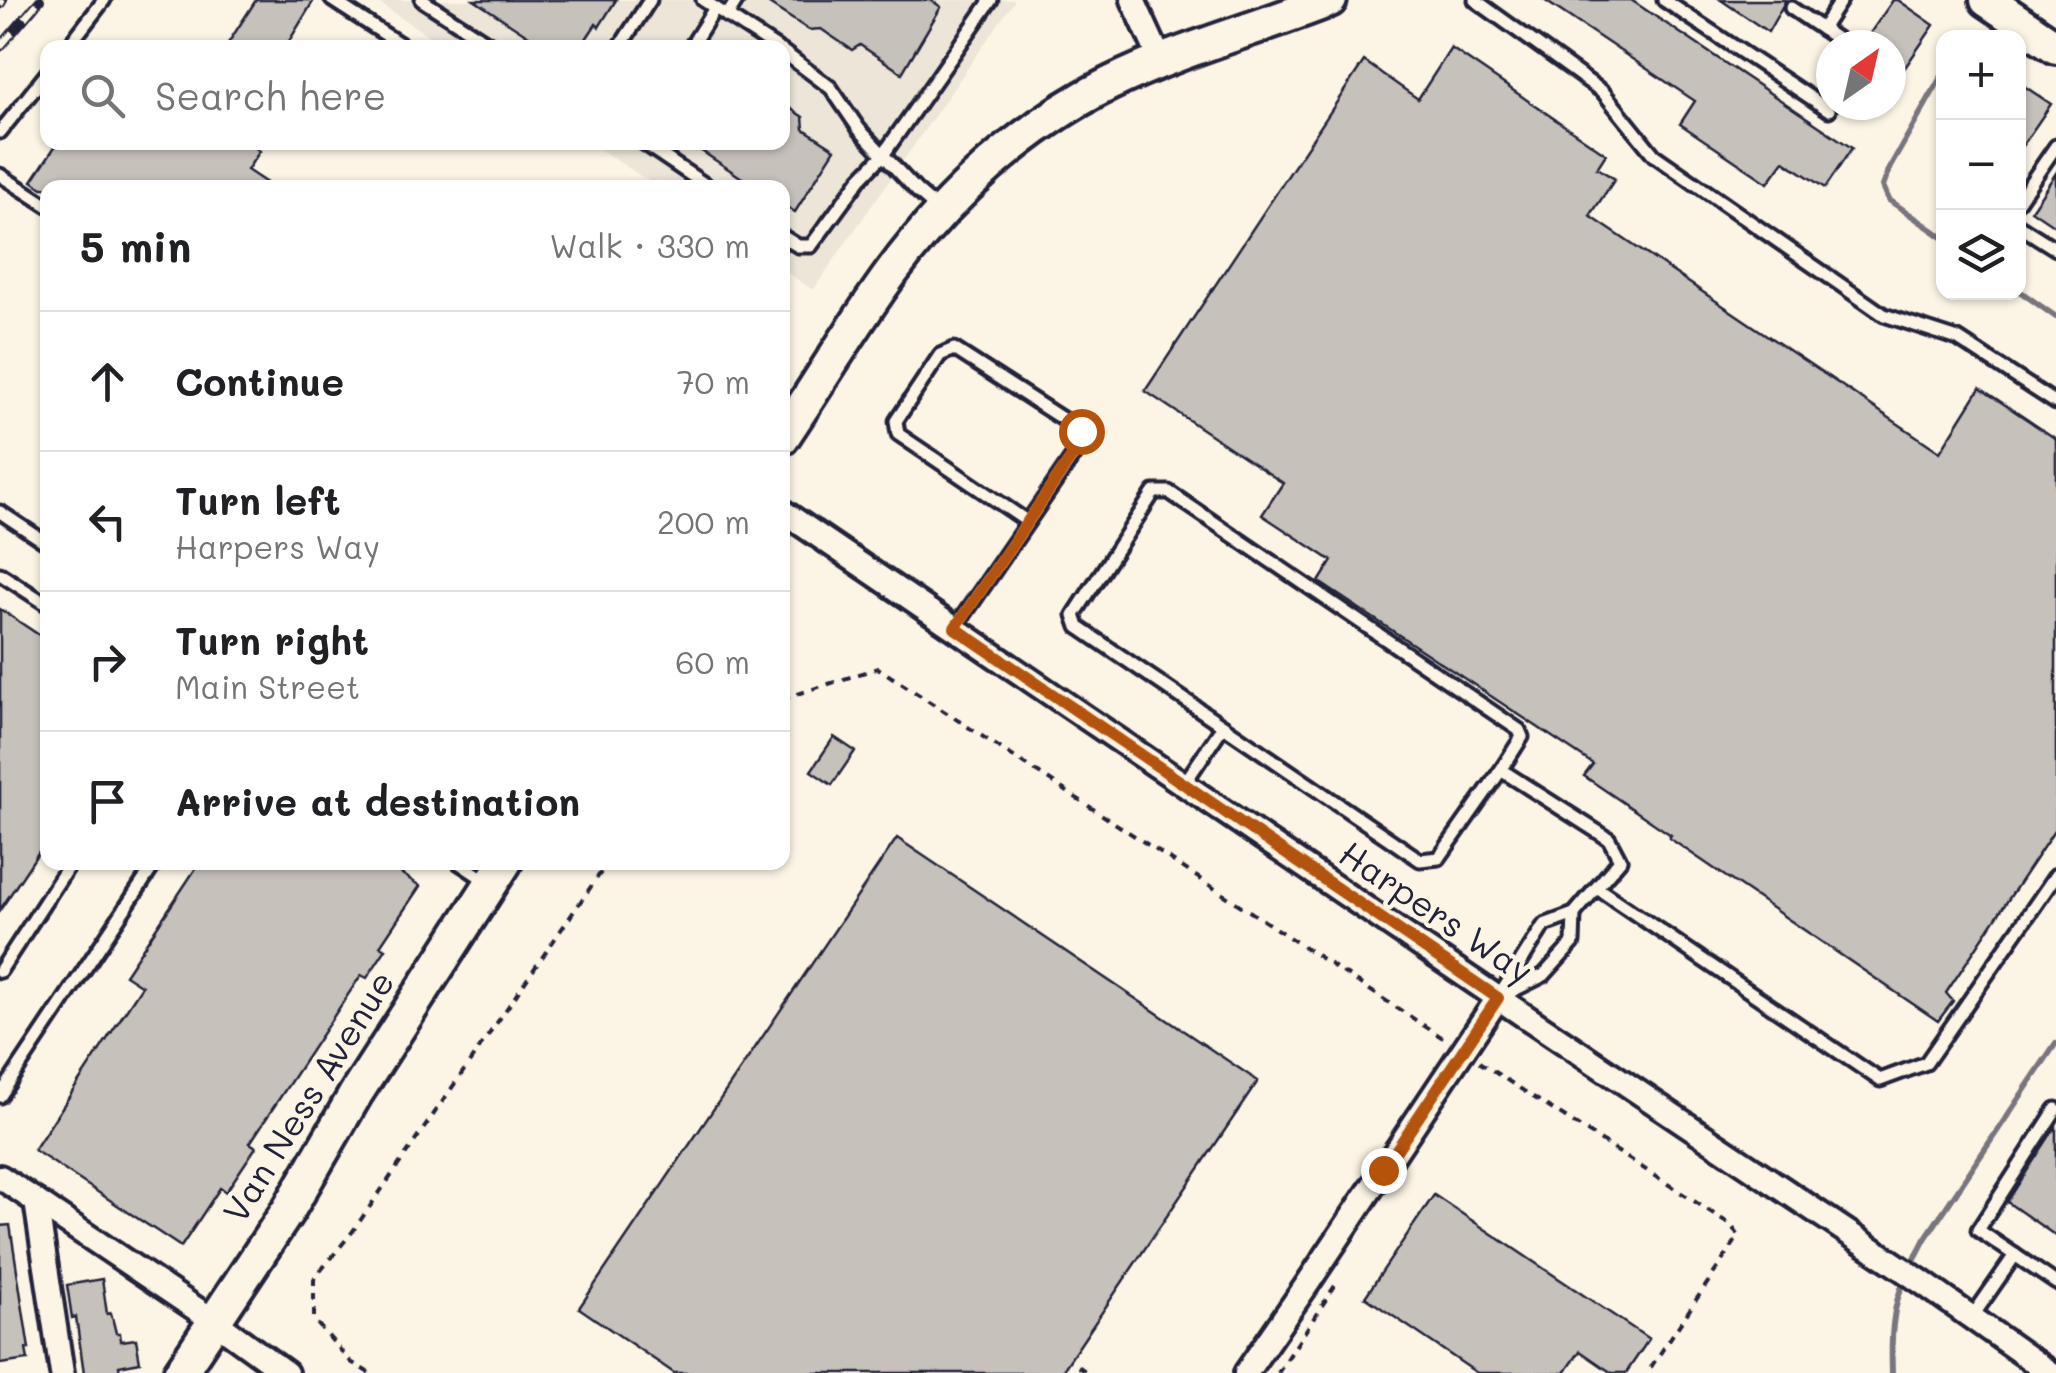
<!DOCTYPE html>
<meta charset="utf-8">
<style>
:root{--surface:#fff;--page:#f2f2f2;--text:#202124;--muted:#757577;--line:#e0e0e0}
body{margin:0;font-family:Mali,sans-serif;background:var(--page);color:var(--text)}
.controls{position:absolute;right:30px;top:30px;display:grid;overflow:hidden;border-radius:20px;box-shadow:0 2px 8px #0004}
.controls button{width:90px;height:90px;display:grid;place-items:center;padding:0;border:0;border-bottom:2px solid var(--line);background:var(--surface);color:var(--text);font:50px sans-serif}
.compass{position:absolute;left:1816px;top:30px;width:90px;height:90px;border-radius:50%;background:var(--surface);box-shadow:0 2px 8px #0004;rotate:34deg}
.stop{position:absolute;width:30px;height:30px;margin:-22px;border:8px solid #b45309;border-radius:50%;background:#fff}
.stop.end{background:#b45309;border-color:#fff;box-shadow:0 2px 10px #0008}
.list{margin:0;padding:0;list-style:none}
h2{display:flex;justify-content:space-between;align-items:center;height:130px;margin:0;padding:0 40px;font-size:42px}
h2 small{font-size:32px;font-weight:400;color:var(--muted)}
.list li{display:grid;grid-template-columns:65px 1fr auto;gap:30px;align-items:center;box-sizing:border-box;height:140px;padding:0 40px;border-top:2px solid var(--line)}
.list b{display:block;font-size:38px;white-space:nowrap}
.list p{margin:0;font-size:32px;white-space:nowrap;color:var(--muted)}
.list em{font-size:32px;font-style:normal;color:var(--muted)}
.icon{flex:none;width:55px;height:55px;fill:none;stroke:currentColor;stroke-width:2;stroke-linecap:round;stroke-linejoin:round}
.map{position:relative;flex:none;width:2056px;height:1373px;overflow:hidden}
.search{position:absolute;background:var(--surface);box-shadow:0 2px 8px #0004;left:40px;top:40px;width:750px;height:110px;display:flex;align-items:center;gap:25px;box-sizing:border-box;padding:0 35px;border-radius:20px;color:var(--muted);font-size:38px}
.panel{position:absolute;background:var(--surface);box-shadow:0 2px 8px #0004;left:40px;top:180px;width:750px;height:690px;border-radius:20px}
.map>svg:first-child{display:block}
.built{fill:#ece5d8}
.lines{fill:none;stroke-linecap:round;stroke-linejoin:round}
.stream{stroke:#78757e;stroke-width:6}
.building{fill:#c6c1bb;stroke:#22223b;stroke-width:2.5}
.service-casing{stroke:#22223b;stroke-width:19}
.minor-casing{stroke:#22223b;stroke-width:30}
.secondary-casing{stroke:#22223b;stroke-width:40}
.path{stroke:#22223b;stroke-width:4;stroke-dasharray:8 8;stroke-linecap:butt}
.service{stroke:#fcf5e5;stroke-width:11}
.minor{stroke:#fcf5e5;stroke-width:22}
.secondary{stroke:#fcf5e5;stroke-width:32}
.rail-casing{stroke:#22223b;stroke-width:10}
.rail{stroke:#fcf5e5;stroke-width:6;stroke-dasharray:19;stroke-linecap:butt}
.route{stroke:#b45309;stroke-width:12}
.labels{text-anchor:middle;stroke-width:9;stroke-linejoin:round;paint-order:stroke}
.street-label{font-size:35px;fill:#22223b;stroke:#fcf5e5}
</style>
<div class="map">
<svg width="2056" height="1373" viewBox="0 0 2056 1373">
<rect width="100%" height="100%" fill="#fcf5e5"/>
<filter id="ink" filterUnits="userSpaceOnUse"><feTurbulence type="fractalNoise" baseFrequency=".01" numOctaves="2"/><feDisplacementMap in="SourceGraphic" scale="20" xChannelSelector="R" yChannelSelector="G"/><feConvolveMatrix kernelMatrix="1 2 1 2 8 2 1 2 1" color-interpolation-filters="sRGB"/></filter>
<g filter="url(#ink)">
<polygon class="built" points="374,0 1015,0 813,290 783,270 782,188 658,187 590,143 782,142 782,48 446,47"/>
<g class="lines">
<g class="stream">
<polyline points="1944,72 1890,167 1883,186 1889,200 1944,238"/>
<polyline points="2018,290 2056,317"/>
<polyline points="1910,1268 1925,1239 2056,1043"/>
<path d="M1892,1373c-1,-31 -1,-65 13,-94"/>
</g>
</g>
<g class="building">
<polygon points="256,0 314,0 285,48 225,48"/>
<polygon points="474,0 616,0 599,27 596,24 580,48 547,48"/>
<polygon points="763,0 931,0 941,7 902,73 860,45 852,50 821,29 809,30"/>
<polygon points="1544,0 1631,0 1852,148 1825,188 1784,161 1768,183 1680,124 1695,101"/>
<polygon points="1721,0 1786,0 1768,32"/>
<polygon points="1893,0 1898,0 1934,25 1891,88 1891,45 1862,45"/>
<polygon points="1451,48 1606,154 1597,168 1615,179 1590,216 1940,452 1980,388 2056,439 2056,828 1946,993 1953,1001 1938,1021 1669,838 1671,835 1584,776 1593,764 1319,582 1332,561 1262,515 1283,483 1145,391 1364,61 1418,99"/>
<polygon points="2018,82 2051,104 2018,152"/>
<polygon points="782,103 803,117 804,129 835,149 795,212 782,204 782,188 757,188 688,142 782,142"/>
<polygon points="58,142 247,142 260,151 247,170 274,188 42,188 32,181"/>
<polygon points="2056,173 2056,227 2031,210"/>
<polygon points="0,609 48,641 48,838 0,910"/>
<polygon points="834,737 855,751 832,785 811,771"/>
<polygon points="897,838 1258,1081 1061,1373 674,1373 579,1308"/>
<polygon points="200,862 384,862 420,886 380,946 386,949 367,978 361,975 250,1143 256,1147 226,1192 220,1188 181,1247 34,1150 142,986 125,975"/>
<polygon points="2056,1126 2056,1236 2007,1202"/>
<polygon points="1434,1195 1649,1339 1626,1373 1612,1373 1580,1351 1565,1373 1477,1373 1365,1297"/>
<polygon points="10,1225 29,1349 26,1349 28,1360 0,1364 0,1226"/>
<polygon points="102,1279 107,1314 111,1313 116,1333 120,1333 121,1341 136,1339 140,1362 119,1366 120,1373 84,1373 76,1317 72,1318 67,1285"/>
</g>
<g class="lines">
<g class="service-casing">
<g id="service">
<polyline points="332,0 406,48"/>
<polyline points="422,0 496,48"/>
<polyline points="703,0 777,48"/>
<polyline points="1475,0 1603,92 1654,155 1884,315 1958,339 2056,403"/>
<polyline points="1664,0 1829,110"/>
<polyline points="1791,8 1846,45"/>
<polyline points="727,16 737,0"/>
<polyline points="1822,29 1841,0"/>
<polyline points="67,48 104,0"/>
<polyline points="619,48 650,0"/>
<polyline points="690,48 715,8"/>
<polyline points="782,51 831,88 859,129 917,191 940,211"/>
<polyline points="0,132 48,72"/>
<polyline points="642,142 710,188"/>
<polyline points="0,175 48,206"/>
<polyline points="2018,201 2056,146"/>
<polyline points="2018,225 2056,249"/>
<polyline points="782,236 798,246 811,246 860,179 883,155 991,0"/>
<polyline points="0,512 48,544"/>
<polyline points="0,574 48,605"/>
<polyline points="955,628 1082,443 1081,431 954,349 940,355 896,421 898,434 1028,522"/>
<polyline points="1501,770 1439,858 1420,860 1078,627 1074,615 1154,492 1169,492 1519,730 1522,737 1501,770 1609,839 1620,860 1574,914"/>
<polyline points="1184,784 1223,726"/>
<polyline points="458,862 488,882"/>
<polyline points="1597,888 1880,1080 1926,1063 2056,875"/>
<polygon points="1574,914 1573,943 1544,975 1498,998 1544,925"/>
<polyline points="0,971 71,862"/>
<polyline points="0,1096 156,862"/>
<polyline points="2056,1109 1978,1230 2056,1283"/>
<polyline points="1972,1317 2015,1255"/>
</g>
</g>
<g class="minor-casing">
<g id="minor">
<polyline points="1133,0 1161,61"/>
<polyline points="782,511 1498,998 1923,1283 2050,1373"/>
<polyline points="0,1177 214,1321 286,1373"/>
<polyline points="36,1201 62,1373"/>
<polyline points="1246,1373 1306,1286 1498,998"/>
</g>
</g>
<g class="secondary-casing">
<g id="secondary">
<polyline points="1987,0 2056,47"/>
<path d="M782,438c37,-55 71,-113 110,-166 56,-76 132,-146 217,-188 71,-35 148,-55 221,-84"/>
<polyline points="180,1373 289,1209 355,1095 505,862"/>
</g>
</g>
<g class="path">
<polyline points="782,699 878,668 1446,1040"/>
<polyline points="1479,1062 1731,1225 1739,1236 1647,1373"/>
<polyline points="1078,1366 1088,1373"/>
<polyline points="369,1373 351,1362 314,1320 314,1279 353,1231 608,862"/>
<polyline points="1278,1373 1338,1281"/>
</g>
<use href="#service" class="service"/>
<use href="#minor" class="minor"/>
<use href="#secondary" class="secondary"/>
<g class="rail-casing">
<g id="rail">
<polyline points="0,5 3,0"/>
<polyline points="0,47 40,0"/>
</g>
</g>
<use href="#rail" class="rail"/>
</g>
</g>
<g class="lines" filter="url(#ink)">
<polyline class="route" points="1081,431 1082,442 955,628 1498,998 1383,1170"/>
</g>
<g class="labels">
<g class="street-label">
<text transform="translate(1436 913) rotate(34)" y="12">Harpers Way</text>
<text transform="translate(309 1097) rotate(-58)" y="12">Van Ness Avenue</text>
</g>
</g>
</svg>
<div class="controls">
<button>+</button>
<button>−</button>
<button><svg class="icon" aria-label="layers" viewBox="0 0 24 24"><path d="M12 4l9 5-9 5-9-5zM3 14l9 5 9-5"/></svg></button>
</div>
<svg class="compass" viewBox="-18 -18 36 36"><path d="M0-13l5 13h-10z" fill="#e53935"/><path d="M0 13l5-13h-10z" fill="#757577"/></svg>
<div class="stop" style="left:1081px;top:431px"></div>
<div class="stop end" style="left:1383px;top:1170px"></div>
<div class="search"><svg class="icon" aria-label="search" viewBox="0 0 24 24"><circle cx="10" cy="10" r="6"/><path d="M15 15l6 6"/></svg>Search here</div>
<section class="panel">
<h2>5 min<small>Walk · 330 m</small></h2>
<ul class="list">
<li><svg class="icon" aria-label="ahead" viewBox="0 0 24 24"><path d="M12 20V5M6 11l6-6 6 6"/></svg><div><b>Continue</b></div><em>70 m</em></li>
<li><svg class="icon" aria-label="left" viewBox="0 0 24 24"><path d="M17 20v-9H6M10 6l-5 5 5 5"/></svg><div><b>Turn left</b><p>Harpers Way</p></div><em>200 m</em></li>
<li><svg class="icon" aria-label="right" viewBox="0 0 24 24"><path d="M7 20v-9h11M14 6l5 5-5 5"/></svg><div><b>Turn right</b><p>Main Street</p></div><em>60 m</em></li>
<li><svg class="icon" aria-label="arrive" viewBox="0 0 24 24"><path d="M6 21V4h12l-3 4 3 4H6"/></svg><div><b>Arrive at destination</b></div></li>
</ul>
</section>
</div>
